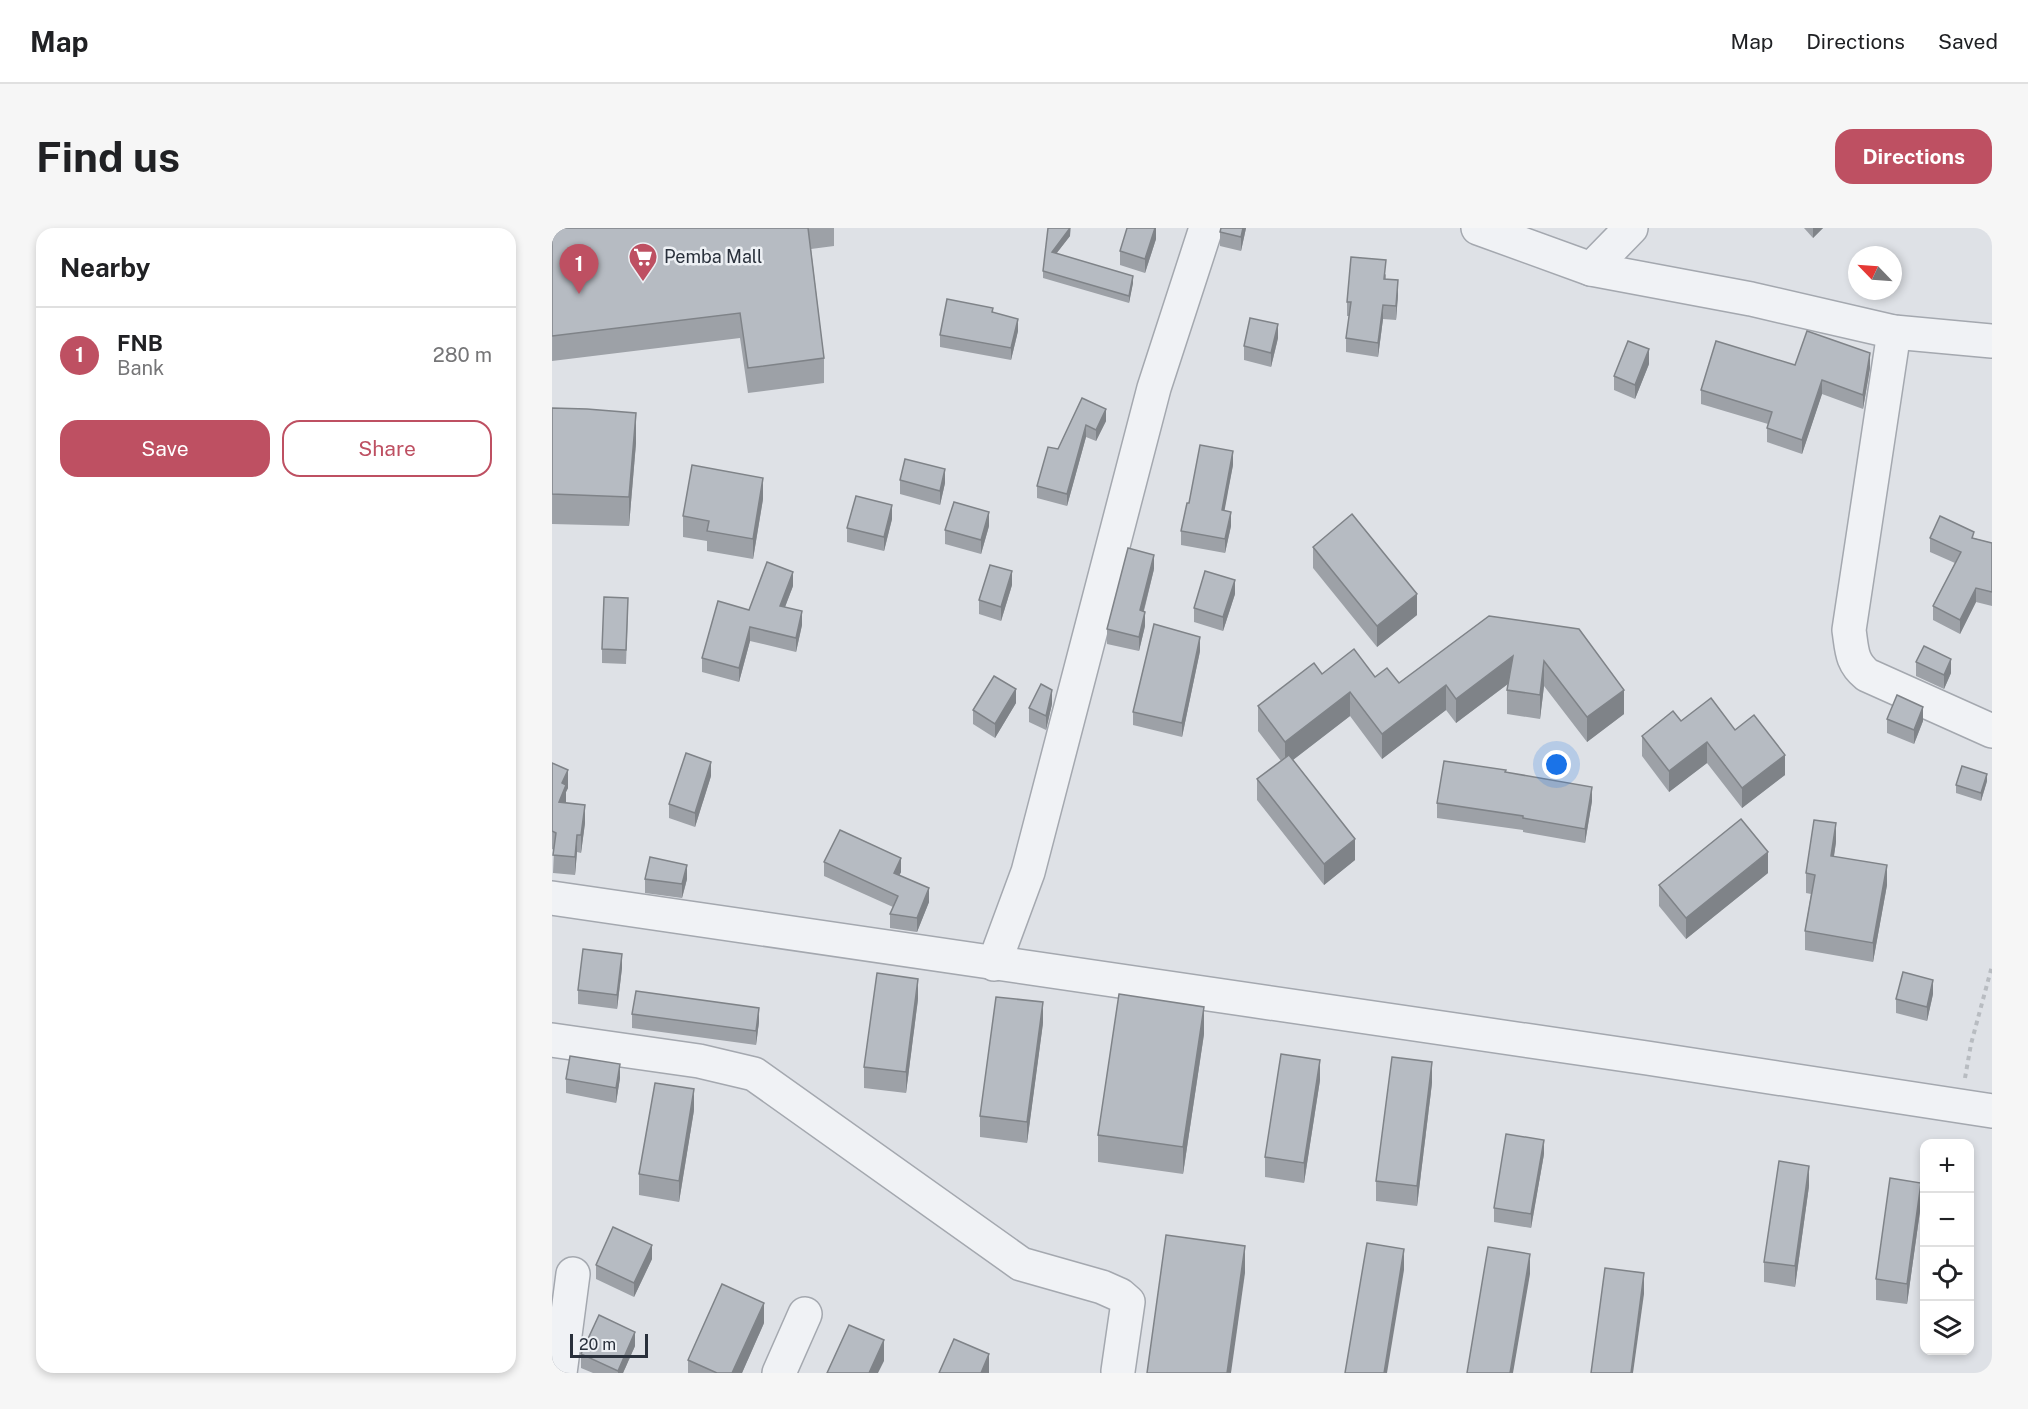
<!DOCTYPE html>
<meta charset="utf-8">
<style>
:root{--surface:#fff;--page:#f6f6f6;--text:#202124;--muted:#757577;--line:#e0e0e0;--accent:#be5062}
body{margin:0;font-family:"Public Sans",sans-serif;background:var(--page);color:var(--text)}
.controls{position:absolute;right:18px;bottom:18px;display:grid;overflow:hidden;border-radius:12px;box-shadow:0 3px 9px #0003}
.controls button{width:54px;height:54px;display:grid;place-items:center;padding:0;border:0;border-bottom:2px solid var(--line);background:var(--surface);color:var(--text);font:30px sans-serif}
.compass{position:absolute;left:1296px;top:18px;width:54px;height:54px;border-radius:50%;background:var(--surface);box-shadow:0 3px 9px #0003;rotate:295deg}
.scale{position:absolute;left:18px;bottom:15px;width:78px;box-sizing:border-box;padding-left:6px;border:3px solid #29303b;border-top:0;font-size:16px;line-height:21px;white-space:nowrap;color:#29303b;-webkit-text-stroke:4px #edf0f4;paint-order:stroke}
.you{position:absolute;left:1005px;top:537px;width:21px;height:21px;margin:-15px;border:4px solid #fff;border-radius:50%;background:#1a73e8;box-shadow:0 0 0 9px #1a73e833}
.badge{display:grid;place-items:center;width:39px;height:39px;border-radius:50%;background:var(--accent);color:#fff;font-size:20px;font-weight:700}
.pin{position:absolute;translate:-50% -50px;filter:drop-shadow(0 2px 3px #0008)}
.pin::after{content:'';position:absolute;top:32px;width:21px;height:18px;background:inherit;clip-path:polygon(0 0,100% 0,50% 100%)}
.list{margin:0;padding:0;list-style:none}
h2{display:flex;justify-content:space-between;align-items:center;height:78px;margin:0;padding:0 24px;font-size:26px}
h2 small{font-size:20px;font-weight:400;color:var(--muted)}
.list li{display:grid;grid-template-columns:39px 1fr auto;gap:18px;align-items:center;box-sizing:border-box;height:96px;padding:0 24px;border-top:2px solid var(--line)}
.list b{display:block;font-size:22px;white-space:nowrap}
.list p{margin:0;font-size:20px;white-space:nowrap;color:var(--muted)}
.list em{font-size:20px;font-style:normal;color:var(--muted)}
.actions{display:flex;gap:12px;padding:18px 24px}
.actions a{flex:1;padding:14px 0;border:2px solid var(--accent);border-radius:18px;text-align:center;font-size:21px;color:var(--accent)}
.actions .main{background:var(--accent);color:#fff}
.icon{flex:none;width:33px;height:33px;fill:none;stroke:currentColor;stroke-width:2;stroke-linecap:round;stroke-linejoin:round}
.map{position:relative;flex:none;width:1440px;height:1145px;overflow:hidden;border-radius:18px}
header{display:flex;align-items:center;gap:36px;box-sizing:border-box;height:84px;padding:0 30px;background:var(--surface);border-bottom:2px solid var(--line)}
header strong{font-size:28px}
nav{display:flex;gap:33px;margin-inline-start:auto;font-size:21px}
.intro{display:flex;align-items:center;justify-content:space-between;box-sizing:border-box;height:144px;padding:0 36px}
h1{margin:0;font-size:42px}
.button{padding:15px 27px;border-radius:18px;background:var(--accent);color:#fff;font-size:21px;font-weight:700}
main{display:flex;gap:36px;padding:0 36px}
aside{flex:1;background:var(--surface);border-radius:18px;box-shadow:0 3px 9px #0003}
.map>svg:first-child{display:block}
.lines{fill:none;stroke-linecap:round;stroke-linejoin:round}
.minor-casing{stroke:#a4a8af;stroke-width:36}
.path{stroke:#b8bcc1;stroke-width:4;stroke-dasharray:4.5 4.5;stroke-linecap:butt}
.minor{stroke:#f0f2f5;stroke-width:33}
.wall{fill:#9da1a7}
.shaded-wall{fill:#7f8388}
.building{fill:#b6bbc2;stroke:#7f8388;stroke-width:1.5}
.labels{text-anchor:middle;stroke-width:5;stroke-linejoin:round;paint-order:stroke}
.poi-label{font-size:18px;fill:#29303b;stroke:#edf0f4;text-anchor:start}
</style>
<header>
<strong>Map</strong>
<nav><a>Map</a><a>Directions</a><a>Saved</a></nav>
</header>
<div class="intro"><h1>Find us</h1><a class="button">Directions</a></div>
<main>
<aside>
<h2>Nearby<small></small></h2>
<ul class="list">
<li><span class="badge">1</span><div><b>FNB</b><p>Bank</p></div><em>280 m</em></li>
</ul>
<div class="actions"><a class="main">Save</a><a>Share</a></div>
</aside>
<div class="map">
<svg width="1440" height="1145" viewBox="0 0 1440 1145">
<rect width="100%" height="100%" fill="#dee1e6"/>
<g class="lines">
<g class="minor-casing">
<g id="minor">
<polyline points="926,0 1039,41 1199,71 1342,104 1440,113"/>
<polyline points="1039,41 1079,0"/>
<path d="M1342,104l-45,298c3,20 2,32 18,45l125,56"/>
<polyline points="0,670 1095,830 1440,883"/>
<polyline points="442,736 476,644 602,160 654,0"/>
<polyline points="0,812 147,833 202,846 469,1036 550,1059 568,1067 576,1074 566,1143"/>
<polyline points="8,1145 21,1046"/>
<polyline points="227,1145 253,1086"/>
</g>
</g>
<polyline class="path" points="1413,850 1419,816 1440,738"/>
<use href="#minor" class="minor"/>
</g>
<g class="wall">
<polygon points="0,0 282,0 282,18 259,21 272,130 272,155 196,165 188,110 0,133"/>
<polygon points="519,0 518,8 504,26 581,55 577,75 491,50 491,43"/>
<polygon points="604,0 604,11 593,45 568,37 568,23"/>
<polygon points="669,0 694,0 689,23 668,18 668,4"/>
<polygon points="1252,0 1271,0 1261,10"/>
<polygon points="834,46 834,51 846,67 844,92 831,91 826,129 794,124 794,110 797,88 795,88 795,74"/>
<polygon points="441,84 466,103 459,132 388,119 388,107"/>
<polygon points="726,110 719,139 692,132 692,118"/>
<polygon points="1097,136 1083,171 1062,162 1062,148"/>
<polygon points="1243,137 1318,140 1311,181 1270,166 1250,226 1215,214 1215,200 1216,196 1149,176 1149,162"/>
<polygon points="530,170 554,193 544,213 534,209 515,278 485,270 485,258 506,221"/>
<polygon points="0,180 84,215 77,298 0,296"/>
<polygon points="681,237 672,282 679,298 673,325 629,317 629,303 637,275"/>
<polygon points="348,252 393,255 388,277 348,266"/>
<polygon points="211,271 201,331 155,323 155,313 131,309 131,288"/>
<polygon points="340,291 332,323 295,314 295,300"/>
<polygon points="437,298 429,326 393,316 393,302"/>
<polygon points="1378,310 1422,310 1440,315 1440,378 1424,374 1408,406 1381,392 1381,378 1403,335 1378,324"/>
<polygon points="761,319 865,387 825,419 761,340"/>
<polygon points="602,341 592,383 593,398 587,423 555,416 555,401"/>
<polygon points="460,357 449,393 427,386 427,372"/>
<polygon points="241,358 233,379 250,397 244,424 198,413 187,454 150,444 150,430 197,382"/>
<polygon points="683,366 671,403 642,394 642,380"/>
<polygon points="76,384 74,436 50,435 50,421"/>
<polygon points="937,388 1072,486 1035,514 992,458 988,491 955,486 955,462 956,456 904,495 894,482 830,531 798,488 741,532 803,632 772,657 705,572 705,551 729,533 706,503 706,478 770,446 823,449 847,455"/>
<polygon points="648,423 630,509 581,497 581,484"/>
<polygon points="1364,434 1399,445 1392,461 1364,448"/>
<polygon points="464,475 443,510 421,496 421,482"/>
<polygon points="500,476 494,502 477,494 477,480"/>
<polygon points="1335,491 1371,493 1362,516 1335,505"/>
<polygon points="1129,493 1183,502 1233,547 1190,580 1155,535 1117,564 1090,528 1090,508"/>
<polygon points="0,528 0,535 16,560 14,564 14,575 33,595 29,625 25,624 23,647 1,645 2,622 0,621"/>
<polygon points="954,544 1040,573 1033,615 971,604 971,602 885,590 885,575"/>
<polygon points="159,548 143,599 117,590 117,576"/>
<polygon points="1435,553 1429,573 1404,565 1404,557"/>
<polygon points="1284,614 1282,628 1335,657 1321,734 1253,722 1253,703 1259,666 1254,665 1254,645"/>
<polygon points="272,634 349,644 347,647 377,674 365,704 338,700 338,686 341,679 272,648"/>
<polygon points="1216,645 1134,711 1107,678 1107,657"/>
<polygon points="93,651 135,651 130,670 93,665"/>
<polygon points="70,740 65,781 26,776 26,762"/>
<polygon points="1381,766 1375,793 1344,785 1344,771"/>
<polygon points="366,771 354,865 312,860 312,839"/>
<polygon points="80,786 207,794 204,817 80,800"/>
<polygon points="491,795 475,915 428,909 428,888"/>
<polygon points="652,806 631,946 546,934 546,907"/>
<polygon points="68,850 64,875 14,865 14,851"/>
<polygon points="768,852 752,955 713,949 713,929"/>
<polygon points="880,855 865,978 824,973 824,953"/>
<polygon points="142,882 127,974 87,967 87,946"/>
<polygon points="992,926 979,1000 942,994 942,980"/>
<polygon points="1257,958 1243,1059 1212,1054 1212,1034"/>
<polygon points="1369,976 1355,1076 1324,1072 1324,1051"/>
<polygon points="100,1031 82,1069 44,1051 44,1037"/>
<polygon points="212,1095 190,1145 136,1145 136,1132"/>
<polygon points="83,1118 71,1145 41,1145 29,1140 29,1126"/>
</g>
<g class="shaded-wall">
<polygon points="518,0 518,8 500,31 500,24"/>
<polygon points="603,0 604,0 604,11 593,45 593,31"/>
<polygon points="691,0 694,0 689,23 689,9"/>
<polygon points="1261,0 1271,0 1261,10"/>
<polygon points="581,48 581,55 577,75 577,68"/>
<polygon points="846,52 846,67 844,92 844,78"/>
<polygon points="831,77 831,91 826,129 826,115"/>
<polygon points="466,91 466,103 459,132 459,120"/>
<polygon points="726,96 726,110 719,139 719,125"/>
<polygon points="1097,121 1097,136 1083,171 1083,157"/>
<polygon points="1318,125 1318,140 1311,181 1311,167"/>
<polygon points="1270,152 1270,166 1250,226 1250,212"/>
<polygon points="554,181 554,193 544,213 544,202"/>
<polygon points="84,185 84,215 77,298 77,269"/>
<polygon points="534,197 534,209 515,278 515,266"/>
<polygon points="681,223 681,237 670,296 670,282"/>
<polygon points="393,241 393,255 388,277 388,263"/>
<polygon points="211,250 211,271 201,331 201,311"/>
<polygon points="340,277 340,291 332,323 332,309"/>
<polygon points="437,284 437,298 429,326 429,312"/>
<polygon points="679,284 679,298 673,325 673,311"/>
<polygon points="602,327 602,341 588,397 588,382"/>
<polygon points="460,343 460,357 449,393 449,379"/>
<polygon points="241,344 241,358 228,392 228,378"/>
<polygon points="683,352 683,366 671,403 671,389"/>
<polygon points="1424,360 1424,374 1408,406 1408,392"/>
<polygon points="865,366 865,387 825,419 825,398"/>
<polygon points="250,383 250,397 244,424 244,410"/>
<polygon points="593,384 593,398 587,423 587,409"/>
<polygon points="198,399 198,413 187,454 187,440"/>
<polygon points="648,409 648,423 630,509 630,495"/>
<polygon points="961,428 961,452 904,495 904,471"/>
<polygon points="1399,431 1399,445 1392,461 1392,447"/>
<polygon points="992,433 992,458 988,491 988,467"/>
<polygon points="894,457 894,482 830,531 830,506"/>
<polygon points="464,461 464,475 443,510 443,496"/>
<polygon points="500,462 500,476 494,502 494,488"/>
<polygon points="1072,462 1072,486 1035,514 1035,489"/>
<polygon points="798,464 798,488 733,538 733,514"/>
<polygon points="1371,479 1371,493 1362,516 1362,502"/>
<polygon points="1155,514 1155,535 1117,564 1117,543"/>
<polygon points="1233,527 1233,547 1190,580 1190,560"/>
<polygon points="159,534 159,548 143,599 143,585"/>
<polygon points="16,542 16,560 14,564 14,575 7,574 10,555"/>
<polygon points="1435,546 1435,553 1429,573 1429,565"/>
<polygon points="1040,559 1040,573 1033,615 1033,601"/>
<polygon points="33,577 33,595 29,625 29,607"/>
<polygon points="1284,595 1284,614 1279,647 1279,628"/>
<polygon points="25,607 25,624 23,647 23,629"/>
<polygon points="803,611 803,632 772,657 772,636"/>
<polygon points="1216,624 1216,645 1134,711 1134,690"/>
<polygon points="349,630 349,644 342,659 342,645"/>
<polygon points="135,637 135,651 130,670 130,656"/>
<polygon points="1335,637 1335,657 1321,734 1321,715"/>
<polygon points="377,660 377,674 365,704 365,690"/>
<polygon points="70,726 70,740 65,781 65,767"/>
<polygon points="366,751 366,771 354,865 354,844"/>
<polygon points="1381,752 1381,766 1375,793 1375,779"/>
<polygon points="491,774 491,795 475,915 475,894"/>
<polygon points="652,779 652,806 631,946 631,919"/>
<polygon points="207,780 207,794 204,817 204,803"/>
<polygon points="768,832 768,852 752,955 752,935"/>
<polygon points="880,834 880,855 865,978 865,958"/>
<polygon points="68,836 68,850 64,875 64,860"/>
<polygon points="142,861 142,882 127,974 127,953"/>
<polygon points="992,912 992,926 979,1000 979,986"/>
<polygon points="1257,938 1257,958 1243,1059 1243,1038"/>
<polygon points="1369,955 1369,976 1355,1076 1355,1056"/>
<polygon points="100,1017 100,1031 82,1069 82,1055"/>
<polygon points="693,1018 693,1045 679,1145 675,1145"/>
<polygon points="852,1021 852,1042 835,1145 832,1145"/>
<polygon points="978,1026 978,1046 961,1145 958,1145"/>
<polygon points="1092,1045 1092,1066 1081,1145 1079,1145"/>
<polygon points="212,1075 212,1095 190,1145 180,1145"/>
<polygon points="83,1104 83,1118 71,1145 66,1145 66,1143"/>
<polygon points="332,1112 332,1133 326,1145 317,1145"/>
<polygon points="437,1126 437,1145 429,1145"/>
</g>
<g class="building">
<polygon points="0,0 256,0 272,130 196,140 188,85 0,108"/>
<polygon points="496,0 518,0 500,24 581,48 577,68 491,43"/>
<polygon points="575,0 603,0 593,31 568,23"/>
<polygon points="669,0 691,0 689,9 668,4"/>
<polygon points="799,29 834,32 832,51 846,52 844,78 831,77 826,115 794,110 799,74 795,74"/>
<polygon points="395,71 441,80 440,84 466,91 459,120 388,107"/>
<polygon points="698,90 726,96 719,125 692,118"/>
<polygon points="1255,103 1318,125 1311,167 1270,152 1250,212 1215,200 1220,184 1149,162 1164,113 1243,137"/>
<polygon points="1076,113 1097,121 1083,157 1062,148"/>
<polygon points="530,170 554,181 544,202 534,197 515,266 485,258 496,219 506,221"/>
<polygon points="0,180 35,181 84,185 77,269 0,266"/>
<polygon points="648,217 681,223 670,282 679,284 673,311 629,303 635,275 637,275"/>
<polygon points="353,231 393,241 388,263 348,252"/>
<polygon points="140,237 211,250 201,311 155,303 157,293 131,288"/>
<polygon points="304,268 340,277 332,309 295,300"/>
<polygon points="402,274 437,284 429,312 393,302"/>
<polygon points="800,286 865,366 825,398 761,319"/>
<polygon points="1388,288 1422,304 1420,310 1440,315 1440,364 1424,360 1408,392 1381,378 1409,324 1378,310"/>
<polygon points="576,320 602,327 588,382 593,384 587,409 555,401"/>
<polygon points="215,334 241,344 228,378 250,383 244,410 198,399 187,440 150,430 166,373 197,382"/>
<polygon points="438,337 460,343 449,379 427,372"/>
<polygon points="653,343 683,352 671,389 642,380"/>
<polygon points="52,369 76,370 74,422 50,421"/>
<polygon points="937,388 1027,401 1072,462 1035,489 992,433 988,467 955,462 961,428 904,471 894,457 830,506 798,464 733,514 706,478 762,435 770,446 802,421 823,449 835,440 847,455"/>
<polygon points="602,396 648,409 630,495 581,484"/>
<polygon points="1372,418 1399,431 1392,447 1364,434"/>
<polygon points="442,448 464,461 443,496 421,482"/>
<polygon points="489,456 500,462 494,488 477,480"/>
<polygon points="1345,467 1371,479 1362,502 1335,491"/>
<polygon points="1159,470 1183,502 1202,487 1233,527 1190,560 1155,514 1117,543 1090,508 1121,483 1129,493"/>
<polygon points="134,525 159,534 143,585 117,576"/>
<polygon points="737,527 803,611 772,636 705,551"/>
<polygon points="892,533 954,542 953,544 1040,559 1033,601 971,590 971,588 885,575"/>
<polygon points="0,535 16,542 10,555 14,557 7,574 33,577 29,607 25,607 23,629 1,627 4,605 0,603"/>
<polygon points="1410,538 1435,546 1429,565 1404,557"/>
<polygon points="1189,591 1216,624 1134,690 1107,657"/>
<polygon points="1262,592 1284,595 1279,628 1335,637 1321,715 1253,703 1263,647 1254,645"/>
<polygon points="288,602 349,630 342,645 377,660 365,690 338,686 346,668 272,634"/>
<polygon points="98,629 135,637 130,656 93,651"/>
<polygon points="31,721 70,726 65,767 26,762"/>
<polygon points="1351,744 1381,752 1375,779 1344,771"/>
<polygon points="325,745 366,751 354,844 312,839"/>
<polygon points="84,763 207,780 204,803 80,786"/>
<polygon points="567,766 652,779 631,919 546,907"/>
<polygon points="444,769 491,774 475,894 428,888"/>
<polygon points="729,826 768,832 752,935 713,929"/>
<polygon points="18,828 68,836 64,860 14,851"/>
<polygon points="840,829 880,834 865,958 824,953"/>
<polygon points="103,855 142,861 127,953 87,946"/>
<polygon points="954,906 992,912 979,986 942,980"/>
<polygon points="1227,933 1257,938 1243,1038 1212,1034"/>
<polygon points="1338,950 1369,955 1355,1056 1324,1051"/>
<polygon points="61,999 100,1017 82,1055 44,1037"/>
<polygon points="614,1007 693,1018 675,1145 595,1145"/>
<polygon points="815,1015 852,1021 832,1145 793,1145"/>
<polygon points="936,1019 978,1026 958,1145 915,1145"/>
<polygon points="1053,1040 1092,1045 1079,1145 1039,1145"/>
<polygon points="170,1056 212,1075 180,1145 165,1145 136,1132"/>
<polygon points="47,1087 83,1104 66,1143 29,1126"/>
<polygon points="297,1097 332,1112 317,1145 275,1145"/>
<polygon points="402,1111 437,1126 429,1145 387,1145"/>
</g>
<defs>
<g id="supermarket-pin" transform="scale(1.5)"><path d="M0 17L-7.5 6A9.5 9.5 0 1 1 7.5 6Z" fill="#be5062" stroke="#edf0f4"/><path d="M-6-5.5h2.5l.6 2H6L4.5 2H-2.5L-4.4-4H-6ZM-1.5 3.2a1.3 1.3 0 1 0 .1 0ZM3 3.2a1.3 1.3 0 1 0 .1 0Z" fill="#fff"/></g>
</defs>
<g fill-rule="evenodd">
<use href="#supermarket-pin" x="91" y="29"/>
</g>
<g class="labels">
<g class="poi-label">
<text x="112" y="35">Pemba Mall</text>
</g>
</g>
</svg>
<div class="controls">
<button>+</button>
<button>−</button>
<button><svg class="icon" aria-label="locate" viewBox="0 0 24 24"><circle cx="12" cy="12" r="6"/><path d="M12 2v4M12 18v4M2 12h4M18 12h4"/></svg></button>
<button><svg class="icon" aria-label="layers" viewBox="0 0 24 24"><path d="M12 4l9 5-9 5-9-5zM3 14l9 5 9-5"/></svg></button>
</div>
<svg class="compass" viewBox="-18 -18 36 36"><path d="M0-13l5 13h-10z" fill="#e53935"/><path d="M0 13l5-13h-10z" fill="#757577"/></svg>
<div class="scale">20 m</div>
<div class="you"></div>
<div class="pin badge" style="left:27px;top:66px">1</div>
</div>
</main>
